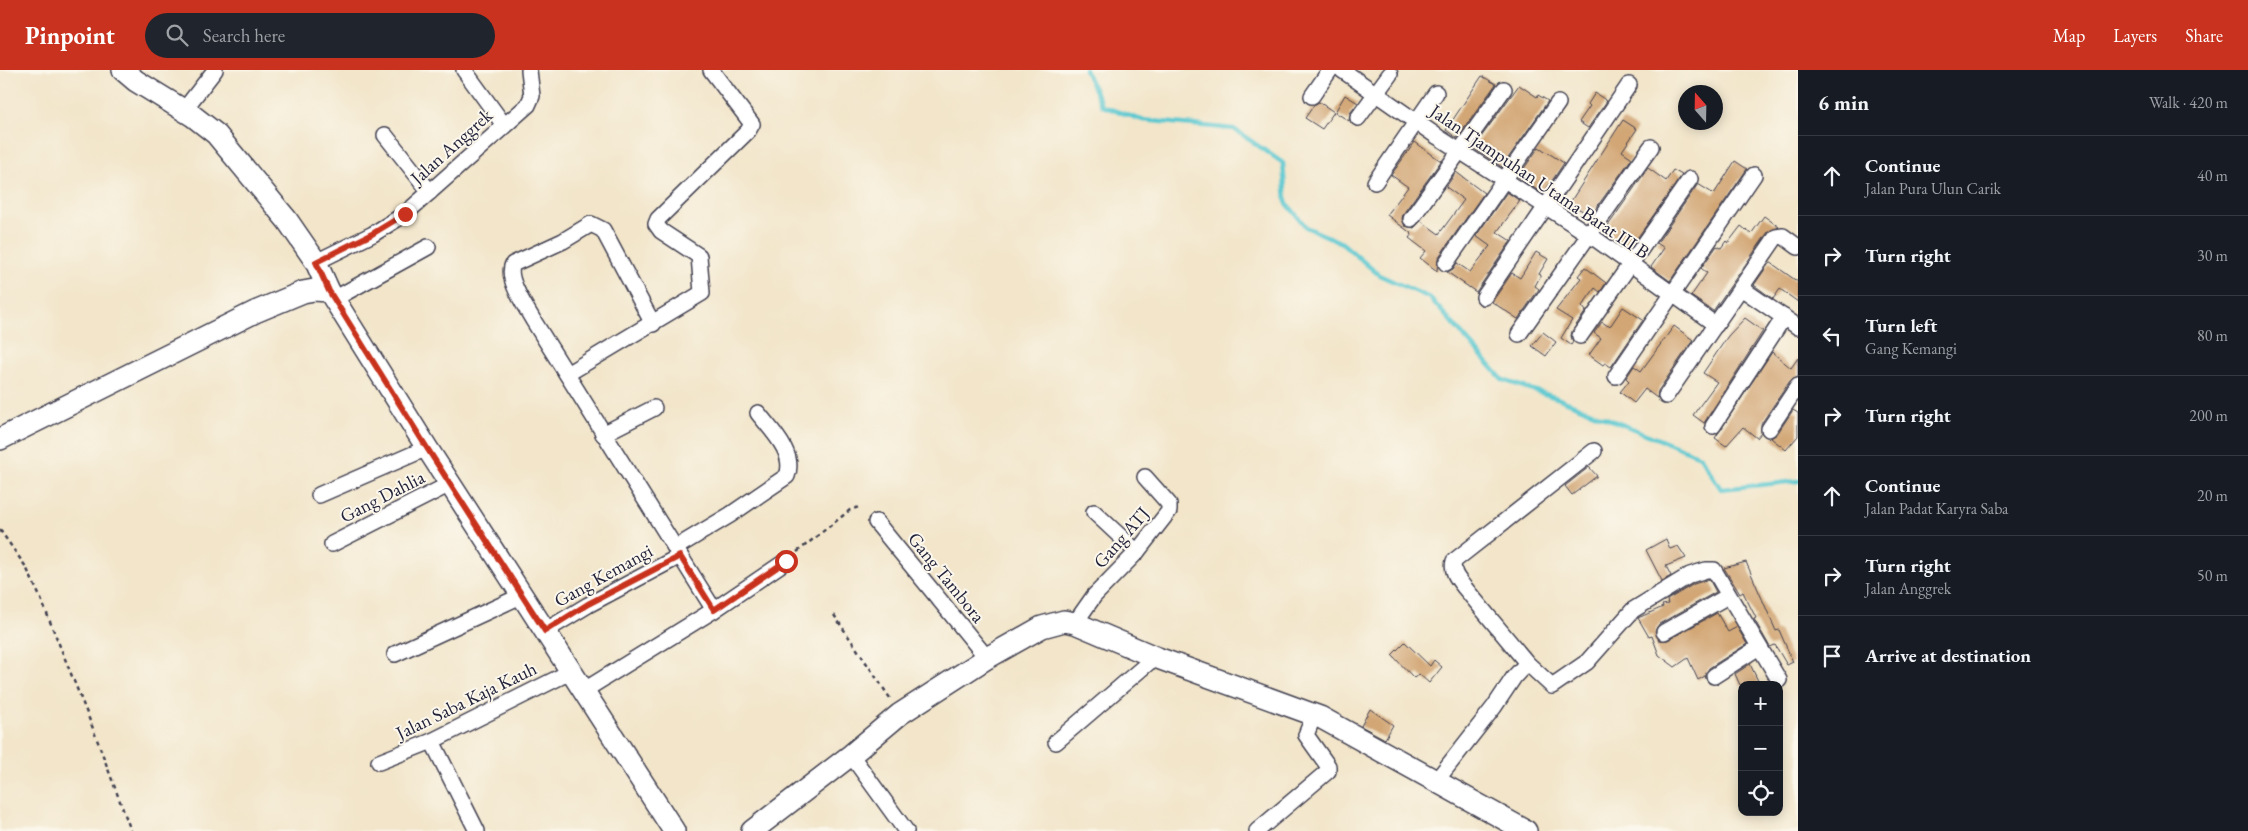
<!DOCTYPE html>
<meta charset="utf-8">
<style>
:root{--surface:#171b24;--page:#20242c;--text:#f1f3f6;--muted:#9ea1a6;--line:#363941;--accent:#c8321e}
body{margin:0;font-family:"EB Garamond",serif;background:var(--page);color:var(--text)}
.controls{position:absolute;right:15px;bottom:15px;display:grid;overflow:hidden;border-radius:10px;box-shadow:0 2px 12px #0003}
.controls button{width:45px;height:45px;display:grid;place-items:center;padding:0;border:0;border-bottom:1px solid var(--line);background:var(--surface);color:var(--text);font:25px sans-serif}
.compass{position:absolute;left:1678px;top:15px;width:45px;height:45px;border-radius:50%;background:var(--surface);box-shadow:0 2px 12px #0003;rotate:340deg}
.stop{position:absolute;width:15px;height:15px;margin:-11px;border:4px solid #c8321e;border-radius:50%;background:#fff}
.stop.end{background:#c8321e;border-color:#fff;box-shadow:0 1px 5px #0008}
.list{margin:0;padding:0;list-style:none}
h2{display:flex;justify-content:space-between;align-items:center;height:65px;margin:0;padding:0 20px;font-size:21px}
h2 small{font-size:16px;font-weight:400;color:var(--muted)}
.list li{display:grid;grid-template-columns:32px 1fr auto;gap:15px;align-items:center;box-sizing:border-box;height:80px;padding:0 20px;border-top:1px solid var(--line)}
.list b{display:block;font-size:19px;white-space:nowrap}
.list p{margin:0;font-size:16px;white-space:nowrap;color:var(--muted)}
.list em{font-size:16px;font-style:normal;color:var(--muted)}
.icon{flex:none;width:28px;height:28px;fill:none;stroke:currentColor;stroke-width:2;stroke-linecap:round;stroke-linejoin:round}
.map{position:relative;flex:none;width:1798px;height:761px;overflow:hidden}
header{display:flex;align-items:center;gap:30px;box-sizing:border-box;height:70px;padding:0 25px;background:var(--accent);color:#fff}
header strong{font-size:24px}
nav{display:flex;gap:28px;margin-inline-start:auto;font-size:18px}
.search{width:350px;height:45px;background:var(--page);display:flex;align-items:center;gap:12px;box-sizing:border-box;padding:0 18px;border-radius:28px;color:var(--muted);font-size:19px}
main{display:flex}
aside{flex:1;background:var(--surface)}
.map>svg:first-child{display:block}
.lines{fill:none;stroke-linecap:round;stroke-linejoin:round}
.stream{stroke:#5bc8d0;stroke-width:4.5}
.building{fill:#d2a674}
.street-casing{stroke:#413f50;stroke-width:18}
.secondary-casing{stroke:#413f50;stroke-width:24}
.path{stroke:#413f50;stroke-width:2.5;stroke-dasharray:4 4;stroke-linecap:butt}
.street{stroke:#fff;stroke-width:15}
.secondary{stroke:#fff;stroke-width:21}
.route{stroke:#c8321e;stroke-width:6}
.labels{text-anchor:middle;stroke-width:4;stroke-linejoin:round;paint-order:stroke}
.street-label{font-size:19px;fill:#22223b;stroke:#fbf7ec}
</style>
<header>
<strong>Pinpoint</strong>
<div class="search"><svg class="icon" aria-label="search" viewBox="0 0 24 24"><circle cx="10" cy="10" r="6"/><path d="M15 15l6 6"/></svg>Search here</div>
<nav><a>Map</a><a>Layers</a><a>Share</a></nav>
</header>
<main>
<div class="map">
<svg width="1798" height="761" viewBox="0 0 1798 761">
<rect width="100%" height="100%" fill="#fbf7ec"/>
<filter id="ink" filterUnits="userSpaceOnUse"><feTurbulence type="fractalNoise" baseFrequency=".02" numOctaves="2"/><feDisplacementMap in="SourceGraphic" scale="10" xChannelSelector="R" yChannelSelector="G"/><feConvolveMatrix kernelMatrix="1 2 1 2 8 2 1 2 1" color-interpolation-filters="sRGB"/></filter>
<filter id="wash" filterUnits="userSpaceOnUse"><feTurbulence type="fractalNoise" baseFrequency=".0096" numOctaves="4" result="noise"/><feDisplacementMap in="SourceGraphic" scale="20" xChannelSelector="R" yChannelSelector="G"/><feGaussianBlur stdDeviation="1.12" result="paint"/><feColorMatrix in="noise" values="0 0 0 0 0 0 0 0 0 0 0 0 0 0 0 0 0 1.4 0 .05"/><feComposite in="paint" operator="in"/></filter>
<g filter="url(#wash)">
<rect width="100%" height="100%" fill="#f2e5c9"/>
<g class="lines">
<polyline class="stream" points="1085,0 1102,36 1142,50 1234,59 1283,93 1286,132 1306,157 1342,173 1379,205 1430,228 1503,310 1557,328 1700,386 1721,419 1798,411"/>
</g>
<g id="blocks">
<g class="building">
<polygon points="1482,6 1496,14 1457,68 1446,60"/>
<polygon points="1519,15 1537,27 1538,25 1548,31 1502,97 1473,78"/>
<polygon points="1595,23 1607,31 1588,58 1579,52 1590,36 1588,34"/>
<polygon points="1345,25 1358,33 1350,43 1349,51 1335,42"/>
<polygon points="1319,32 1334,42 1322,59 1305,48 1314,35"/>
<polygon points="1623,50 1637,59 1622,81 1632,88 1591,145 1569,134"/>
<polygon points="1415,72 1441,91 1403,144 1402,149 1405,156 1414,158 1421,151 1439,164 1464,130 1446,117 1456,102 1484,123 1438,188 1437,201 1420,188 1426,181 1409,168 1412,164 1387,145 1408,117 1391,105"/>
<polygon points="1539,77 1564,93 1543,124 1518,107"/>
<polygon points="1735,91 1747,99 1670,211 1651,197 1664,178 1657,173 1698,114 1714,124"/>
<polygon points="1648,98 1666,111 1673,100 1682,105 1628,181 1603,163"/>
<polygon points="1507,122 1520,131 1497,162 1511,171 1476,222 1447,202 1453,199 1457,193 1470,202 1490,176 1476,166"/>
<polygon points="1764,146 1779,157 1768,162 1713,241 1691,226 1707,203 1701,198 1717,176 1721,178 1726,171 1728,173 1741,156 1751,164"/>
<polygon points="1536,182 1548,189 1539,204 1541,205 1535,216 1539,219 1518,249 1492,232 1512,203 1520,208"/>
<polygon points="1770,192 1798,212 1798,232 1780,219 1773,229 1754,215"/>
<polygon points="1585,197 1606,213 1600,222 1595,218 1582,236 1586,241 1572,261 1571,266 1573,272 1571,275 1561,268 1572,250 1556,240 1581,208 1578,206"/>
<polygon points="1623,237 1643,250 1611,297 1605,293 1603,295 1589,285 1601,268 1594,263 1602,252 1608,256 1611,255"/>
<polygon points="1745,248 1763,261 1704,353 1693,345 1717,312 1703,303 1728,266"/>
<polygon points="1674,256 1693,270 1658,321 1657,328 1645,319 1634,333 1620,322 1629,311 1626,308 1634,296 1641,301"/>
<polygon points="1543,262 1556,272 1546,286 1532,276"/>
<polygon points="1772,282 1791,298 1798,288 1798,307 1790,311 1761,354 1761,363 1757,368 1743,357 1726,376 1715,368"/>
<polygon points="1793,340 1798,343 1798,366 1786,380 1771,368 1777,364"/>
<polygon points="1589,397 1597,406 1572,425 1565,416"/>
<polygon points="1666,469 1670,479 1678,476 1686,488 1666,496 1671,506 1662,511 1646,480"/>
<polygon points="1746,492 1776,561 1779,560 1793,592 1787,595 1775,575 1770,577 1754,549 1756,548 1743,522 1740,524 1724,498"/>
<polygon points="1709,509 1716,522 1659,554 1655,561 1659,570 1668,570 1717,543 1728,562 1737,557 1747,574 1709,598 1705,606 1698,610 1688,588 1675,597 1659,585 1652,566 1649,567 1638,548 1663,537 1662,535 1668,534 1667,530 1694,514"/>
<polygon points="1405,572 1430,596 1434,590 1442,597 1429,613 1419,604 1414,608 1392,585"/>
<polygon points="1750,594 1760,615 1740,615 1735,604"/>
<polygon points="1370,639 1393,655 1385,669 1361,656"/>
</g>
</g>
</g>
<g filter="url(#ink)">
<use href="#blocks" fill-opacity="0" stroke="#413f50" stroke-width="1"/>
<g class="lines">
<g class="street-casing">
<g id="street">
<polyline points="464,0 504,55"/>
<polyline points="1342,0 1438,67 1590,165 1716,255"/>
<polyline points="1312,26 1330,0"/>
<polyline points="184,40 215,0"/>
<polyline points="1358,48 1390,4"/>
<polyline points="385,65 430,122"/>
<polyline points="1375,112 1436,23"/>
<polyline points="1411,149 1504,19"/>
<polyline points="316,192 373,164 405,144 528,35 532,26 529,0"/>
<polyline points="1446,193 1558,33"/>
<polyline points="1741,218 1798,257"/>
<polyline points="1484,227 1629,15"/>
<polyline points="334,229 428,177"/>
<path d="M653,254l-50,-94 -12,-6 -28,17 -50,23c-8,14 13,43 20,56l181,290"/>
<polyline points="1519,264 1651,77"/>
<polyline points="1580,266 1690,109"/>
<polyline points="567,304 702,223 699,186 661,161 656,154 658,149 748,61 752,54 711,0"/>
<polyline points="1616,306 1754,105"/>
<polyline points="1666,326 1776,167 1783,166 1798,177"/>
<polyline points="1713,356 1784,247"/>
<polyline points="1769,359 1798,316"/>
<polyline points="603,364 654,338"/>
<path d="M1594,381l-140,110c-3,11 4,18 10,26l63,76 25,23 35,-24 46,-52 57,-35 16,-5h8l65,110"/>
<polyline points="319,425 427,378"/>
<polyline points="1094,442 1137,482"/>
<polyline points="876,452 987,588"/>
<polyline points="332,474 450,414"/>
<path d="M675,478l55,-33 57,-39c9,-23 -16,-46 -29,-63"/>
<polyline points="1075,553 1094,526 1137,482 1169,441 1169,434 1145,407"/>
<polyline points="545,561 588,535 680,486"/>
<polyline points="1664,562 1728,526"/>
<polyline points="395,584 523,525"/>
<polyline points="1714,606 1759,577"/>
<polyline points="583,621 714,540 786,491"/>
<polyline points="432,671 477,761"/>
<polyline points="1056,672 1155,587"/>
<polyline points="851,685 906,761"/>
<polyline points="379,692 432,671 570,602"/>
<polyline points="1436,711 1494,637 1514,607 1527,593"/>
<polyline points="1257,761 1328,701 1328,696 1306,665 1314,645"/>
</g>
</g>
<g class="secondary-casing">
<g id="secondary">
<polyline points="123,0 136,11 193,46 216,64 287,150 316,192 329,221 427,378 674,761"/>
<polyline points="0,369 255,242 303,222 314,220 329,221"/>
<polyline points="752,761 851,685 900,644 987,588 1042,557 1064,551 1075,553 1155,587 1320,647 1526,761"/>
</g>
</g>
<g class="path">
<polyline points="0,460 26,497 41,529 92,656 131,761"/>
<polyline points="797,482 850,440 859,437"/>
<polyline points="834,545 892,631"/>
</g>
<use href="#street" class="street"/>
<use href="#secondary" class="secondary"/>
</g>
</g>
<g class="lines" filter="url(#ink)">
<polyline class="route" points="405,144 372,164 316,192 329,221 427,378 545,561 588,534 680,486 714,540 786,491"/>
</g>
<g class="labels">
<g class="street-label">
<text transform="translate(451 76) rotate(-42)" y="7">Jalan Anggrek</text>
<text transform="translate(1540 111) rotate(34)" y="7">Jalan Tjampuhan Utama Barat III B</text>
<text transform="translate(382 426) rotate(-27)" y="7">Gang Dahlia</text>
<text transform="translate(1121 467) rotate(-49)" y="7">Gang ATJ</text>
<text transform="translate(603 505) rotate(-29)" y="7">Gang Kemangi</text>
<text transform="translate(947 507) rotate(51)" y="7">Gang Tambora</text>
<text transform="translate(466 630) rotate(-26)" y="7">Jalan Saba Kaja Kauh</text>
</g>
</g>
</svg>
<div class="controls">
<button>+</button>
<button>−</button>
<button><svg class="icon" aria-label="locate" viewBox="0 0 24 24"><circle cx="12" cy="12" r="6"/><path d="M12 2v4M12 18v4M2 12h4M18 12h4"/></svg></button>
</div>
<svg class="compass" viewBox="-18 -18 36 36"><path d="M0-13l5 13h-10z" fill="#e53935"/><path d="M0 13l5-13h-10z" fill="#9ea1a6"/></svg>
<div class="stop" style="left:786px;top:491px"></div>
<div class="stop end" style="left:405px;top:144px"></div>
</div>
<aside>
<h2>6 min<small>Walk · 420 m</small></h2>
<ul class="list">
<li><svg class="icon" aria-label="ahead" viewBox="0 0 24 24"><path d="M12 20V5M6 11l6-6 6 6"/></svg><div><b>Continue</b><p>Jalan Pura Ulun Carik</p></div><em>40 m</em></li>
<li><svg class="icon" aria-label="right" viewBox="0 0 24 24"><path d="M7 20v-9h11M14 6l5 5-5 5"/></svg><div><b>Turn right</b></div><em>30 m</em></li>
<li><svg class="icon" aria-label="left" viewBox="0 0 24 24"><path d="M17 20v-9H6M10 6l-5 5 5 5"/></svg><div><b>Turn left</b><p>Gang Kemangi</p></div><em>80 m</em></li>
<li><svg class="icon" aria-label="right" viewBox="0 0 24 24"><path d="M7 20v-9h11M14 6l5 5-5 5"/></svg><div><b>Turn right</b></div><em>200 m</em></li>
<li><svg class="icon" aria-label="ahead" viewBox="0 0 24 24"><path d="M12 20V5M6 11l6-6 6 6"/></svg><div><b>Continue</b><p>Jalan Padat Karyra Saba</p></div><em>20 m</em></li>
<li><svg class="icon" aria-label="right" viewBox="0 0 24 24"><path d="M7 20v-9h11M14 6l5 5-5 5"/></svg><div><b>Turn right</b><p>Jalan Anggrek</p></div><em>50 m</em></li>
<li><svg class="icon" aria-label="arrive" viewBox="0 0 24 24"><path d="M6 21V4h12l-3 4 3 4H6"/></svg><div><b>Arrive at destination</b></div></li>
</ul>
</aside>
</main>
